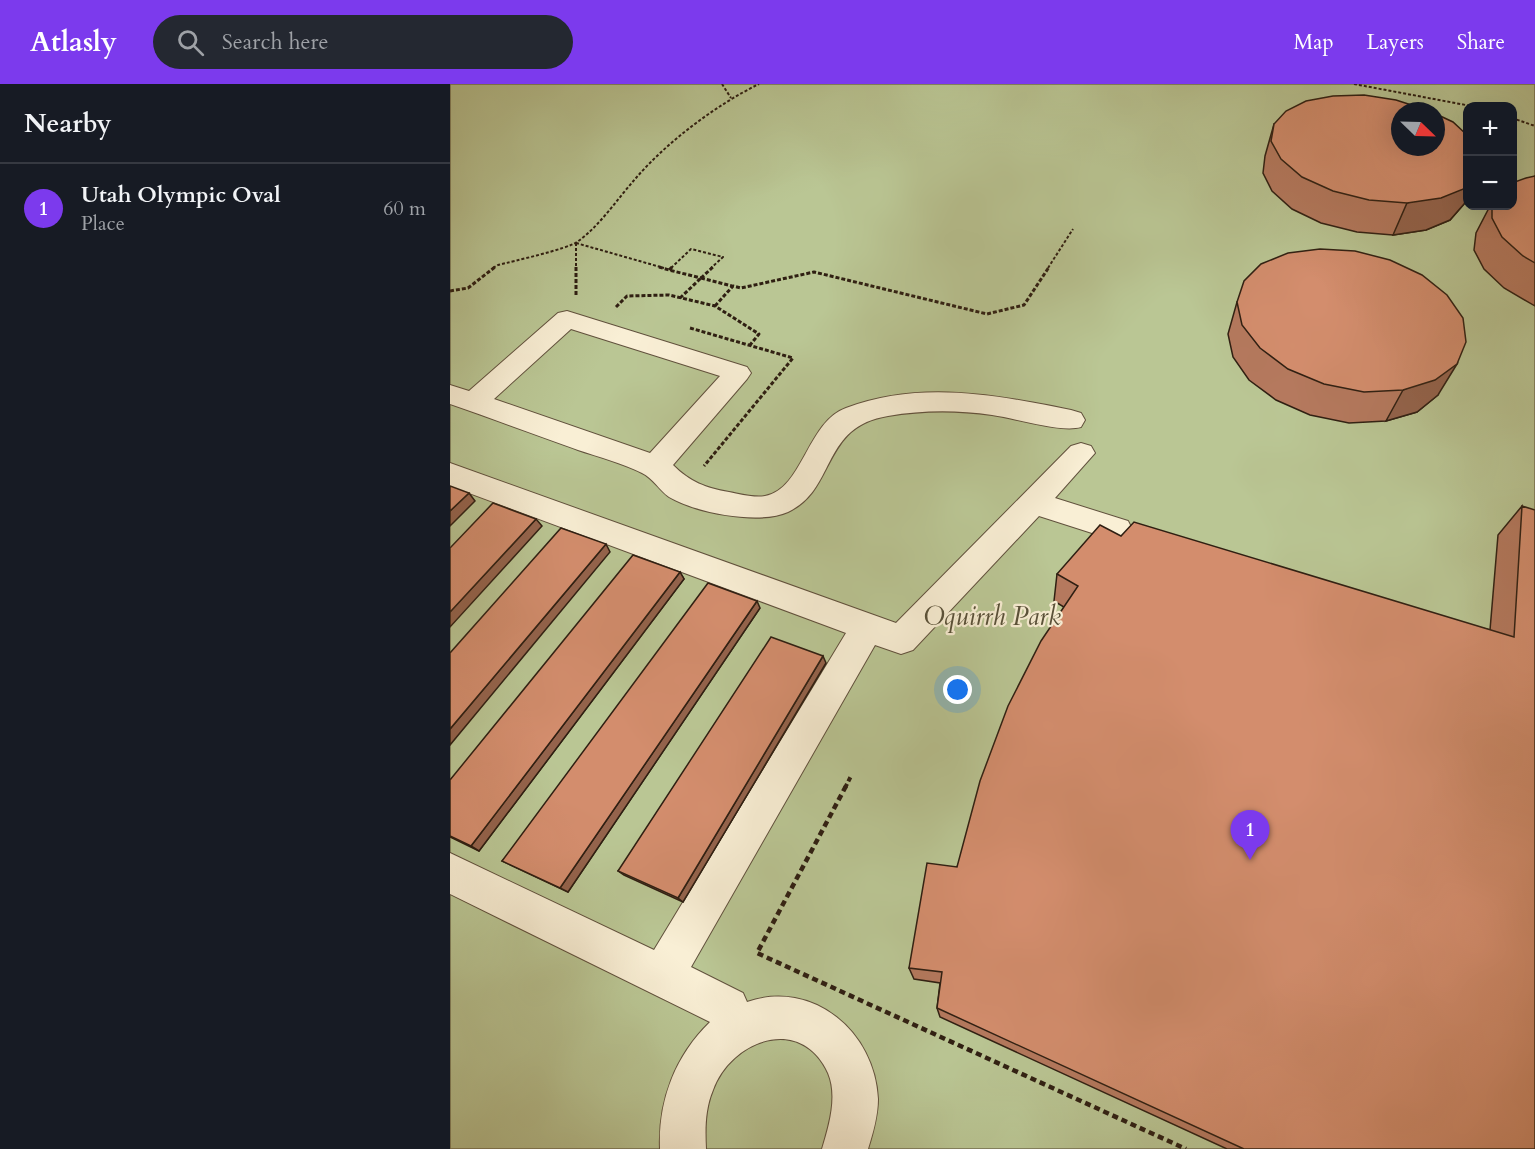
<!DOCTYPE html>
<meta charset="utf-8">
<style>
:root{--surface:#171b24;--page:#242831;--text:#f1f3f6;--muted:#9ea1a6;--line:#363941;--accent:#7c3aed}
body{margin:0;font-family:Cardo,serif;background:var(--page);color:var(--text)}
.controls{position:absolute;right:18px;top:18px;display:grid;overflow:hidden;border-radius:12px;box-shadow:0 6px 24px #0002}
.controls button{width:54px;height:54px;display:grid;place-items:center;padding:0;border:0;border-bottom:2px solid var(--line);background:var(--surface);color:var(--text);font:30px sans-serif}
.compass{position:absolute;left:941px;top:18px;width:54px;height:54px;border-radius:50%;background:var(--surface);box-shadow:0 6px 24px #0002;rotate:113deg}
.you{position:absolute;left:508px;top:606px;width:21px;height:21px;margin:-15px;border:4px solid #fff;border-radius:50%;background:#1a73e8;box-shadow:0 0 0 9px #1a73e833}
.badge{display:grid;place-items:center;width:39px;height:39px;border-radius:50%;background:var(--accent);color:#fff;font-size:20px;font-weight:700}
.pin{position:absolute;translate:-50% -50px;filter:drop-shadow(0 2px 3px #0008)}
.pin::after{content:'';position:absolute;top:32px;width:21px;height:18px;background:inherit;clip-path:polygon(0 0,100% 0,50% 100%)}
.list{margin:0;padding:0;list-style:none}
h2{display:flex;justify-content:space-between;align-items:center;height:78px;margin:0;padding:0 24px;font-size:26px}
h2 small{font-size:20px;font-weight:400;color:var(--muted)}
.list li{display:grid;grid-template-columns:39px 1fr auto;gap:18px;align-items:center;box-sizing:border-box;height:90px;padding:0 24px;border-top:2px solid var(--line)}
.list b{display:block;font-size:22px;white-space:nowrap}
.list p{margin:0;font-size:20px;white-space:nowrap;color:var(--muted)}
.list em{font-size:20px;font-style:normal;color:var(--muted)}
.icon{flex:none;width:33px;height:33px;fill:none;stroke:currentColor;stroke-width:2;stroke-linecap:round;stroke-linejoin:round}
.map{position:relative;flex:none;width:1085px;height:1065px;overflow:hidden}
header{display:flex;align-items:center;gap:36px;box-sizing:border-box;height:84px;padding:0 30px;background:var(--accent);color:#fff}
header strong{font-size:28px}
nav{display:flex;gap:33px;margin-inline-start:auto;font-size:21px}
.search{width:420px;height:54px;background:var(--page);display:flex;align-items:center;gap:15px;box-sizing:border-box;padding:0 21px;border-radius:33px;color:var(--muted);font-size:22px}
main{display:flex}
aside{flex:1;background:var(--surface)}
.map>svg:first-child{display:block}
.green{fill:#bac694;stroke:#747253;stroke-width:1.5;fill-rule:evenodd}
.lines{fill:none;stroke-linecap:round;stroke-linejoin:round}
.minor-casing{stroke:#61513d;stroke-width:2}
.path-far3{stroke:#2f1f12;stroke-width:2;stroke-dasharray:3 2;stroke-linecap:butt}
.path-far2{stroke:#2f1f12;stroke-width:3;stroke-dasharray:4 2;stroke-linecap:butt}
.path-far1{stroke:#2f1f12;stroke-width:4;stroke-dasharray:4.5 3;stroke-linecap:butt}
.path{stroke:#2f1f12;stroke-width:4.5;stroke-dasharray:6 4;stroke-linecap:butt}
.minor{fill:#f9efd5;fill-rule:evenodd}
.wall{fill:#b5795e;stroke:#2f1f12;stroke-width:1.5}
.shaded-wall{fill:#94634c;stroke:#2f1f12;stroke-width:1.5}
.building{fill:#d38d6d;stroke:#2f1f12;stroke-width:1.5}
.labels{text-anchor:middle;stroke-width:4.5;stroke-linejoin:round;paint-order:stroke}
.park-label{font-size:26px;font-style:italic;fill:#595139;stroke:#f9efd5}
</style>
<header>
<strong>Atlasly</strong>
<div class="search"><svg class="icon" aria-label="search" viewBox="0 0 24 24"><circle cx="10" cy="10" r="6"/><path d="M15 15l6 6"/></svg>Search here</div>
<nav><a>Map</a><a>Layers</a><a>Share</a></nav>
</header>
<main>
<aside>
<h2>Nearby<small></small></h2>
<ul class="list">
<li><span class="badge">1</span><div><b>Utah Olympic Oval</b><p>Place</p></div><em>60 m</em></li>
</ul>
</aside>
<div class="map">
<svg width="1085" height="1065" viewBox="0 0 1085 1065">
<rect width="100%" height="100%" fill="#f6e6bf"/>
<filter id="stains"><feTurbulence type="fractalNoise" baseFrequency=".00333" numOctaves="4"/><feColorMatrix values="0 0 0 0 .2 0 0 0 0 .09 0 0 0 0 .02 0 0 0 .5 -.17"/></filter>
<radialGradient id="worn" r=".72"><stop offset=".6" stop-color="#630" stop-opacity="0"/><stop offset="1" stop-color="#630" stop-opacity=".3"/></radialGradient>
<path class="green" d="M0,0h1085v1065h-1085zM1018,22h44v100h-44zM950,27h36v36h-36z"/>
<g class="lines">
<g class="minor-casing">
<g id="minor">
<path d="M117,227l180,56 4,6 -4,6 -74,86c17,17 33,23 56,27 11,2 24,6 36,4 38,-7 42,-74 81,-88 74,-28 151,-13 225,2l10,3 4,7 -4,7c-20,6 -66,-9 -89,-12 -35,-5 -69,-5 -104,1 -68,11 -51,73 -100,96 -29,13 -92,1 -119,-15 -10,-7 -16,-19 -27,-24 -20,-10 -43,-16 -64,-23 -42,-15 -85,-31 -128,-46v-19l19,6 89,-78zM121,245l149,47 -70,77 -156,-54z"/>
<path d="M631,359l10,3 4,7 -40,45 73,23 4,8 -4,8 -11,4 -78,-25 -126,134 -12,4 -26,-9 -184,322 52,26 4,9c66,-23 128,30 131,97 0,17 -5,34 -10,50h-46c7,-23 16,-53 6,-76 -27,-59 -97,-33 -115,17 -8,19 -8,39 -7,59h-46c-2,-48 15,-93 50,-127l-260,-128v-41l204,97 192,-317 -396,-147v-23l446,160 175,-177z"/>
</g>
</g>
<g class="path-far3">
<polyline points="272,0 281,14"/>
<polyline points="904,0 1021,22"/>
<polyline points="1062,34 1085,42"/>
<polyline points="126,159 126,184"/>
<polyline points="126,159 214,184"/>
<path d="M43,184l5,-3c16,-4 69,-16 79,-23 22,-15 41,-44 59,-64 31,-36 80,-73 123,-94"/>
<polyline points="221,184 241,165 273,173 261,184"/>
<polyline points="598,184 623,145"/>
</g>
<g class="path-far2">
<polyline points="126,183 126,212"/>
<polyline points="209,183 219,186"/>
<polyline points="222,183 219,186 251,194"/>
<polyline points="251,194 282,202"/>
<polyline points="251,194 263,183"/>
<polyline points="0,207 18,204 45,183"/>
<polyline points="230,214 251,194"/>
<polyline points="265,222 283,202 291,204 364,188 537,230 574,221 599,183"/>
<polyline points="166,223 177,212 219,211 265,222 309,250 300,261"/>
<polyline points="240,244 343,274 254,382"/>
</g>
<polyline class="path-far1" points="395,704 401,692"/>
<polyline class="path" points="396,702 307,869 736,1065"/>
<use href="#minor" class="minor"/>
</g>
<g class="wall">
<polygon points="824,40 1014,120 1000,136 976,146 943,151 907,148 871,139 842,125 822,107 813,89 815,72"/>
<polygon points="1085,92 1085,222 1054,204 1034,185 1024,166 1026,149 1040,122 1062,122"/>
<polygon points="787,218 988,311 967,328 936,337 899,339 860,331 826,316 799,296 783,273 778,250"/>
<polygon points="1072,422 1085,1065 777,1065 490,933 487,924 490,899 464,895 459,884 507,783 614,523 604,517 607,490 671,452 1040,546 1048,451"/>
<polygon points="230,488 234,495 29,767 0,753 0,696"/>
<polygon points="310,524 118,808 52,777"/>
<polygon points="376,579 233,818 174,791 168,787"/>
</g>
<g class="shaded-wall">
<polygon points="1017,102 1017,114 1014,120 1000,136 976,146 943,151 957,119"/>
<polygon points="1007,280 988,311 967,328 936,337 953,306"/>
<polygon points="19,409 25,417 0,442 0,427"/>
<polygon points="86,435 92,442 0,543 0,528"/>
<polygon points="156,460 160,468 0,661 0,645"/>
<polygon points="230,488 234,495 29,767 21,762"/>
<polygon points="307,517 310,524 118,808 110,804"/>
<polygon points="373,572 376,579 233,818 228,814"/>
</g>
<g class="building">
<polygon points="914,11 946,16 980,27 950,27 950,63 986,63 986,30 1003,38 1017,51 1017,102 1016,104 991,114 957,119 919,116 883,107 852,93 831,75 821,57 824,40 836,27 856,17 883,12"/>
<polygon points="1085,92 1085,179 1073,172 1052,153 1042,134 1042,122 1062,122 1062,99 1076,94"/>
<polygon points="870,165 905,167 940,176 972,191 997,211 1013,234 1016,258 1007,280 985,296 953,306 914,308 874,300 838,285 810,264 792,241 787,218 794,197 811,180 838,169"/>
<polygon points="0,402 19,409 0,427"/>
<polygon points="43,419 86,435 0,528 0,464"/>
<polygon points="1072,422 1085,426 1085,1065 794,1065 487,924 492,888 459,884 477,779 507,783 530,697 558,622 591,557 628,502 607,490 650,441 671,452 684,438 1064,553"/>
<polygon points="111,444 156,460 0,645 0,569"/>
<polygon points="183,471 230,488 21,762 0,752 0,696"/>
<polygon points="258,499 307,517 110,804 52,777"/>
<polygon points="321,553 373,572 228,814 168,787"/>
</g>
<g class="labels">
<g class="park-label">
<text x="542" y="541">Oquirrh Park</text>
</g>
</g>
<rect width="100%" height="100%" filter="url(#stains)"/>
<rect width="100%" height="100%" fill="url(#worn)"/>
</svg>
<div class="controls">
<button>+</button>
<button>−</button>
</div>
<svg class="compass" viewBox="-18 -18 36 36"><path d="M0-13l5 13h-10z" fill="#e53935"/><path d="M0 13l5-13h-10z" fill="#9ea1a6"/></svg>
<div class="you"></div>
<div class="pin badge" style="left:800px;top:776px">1</div>
</div>
</main>
